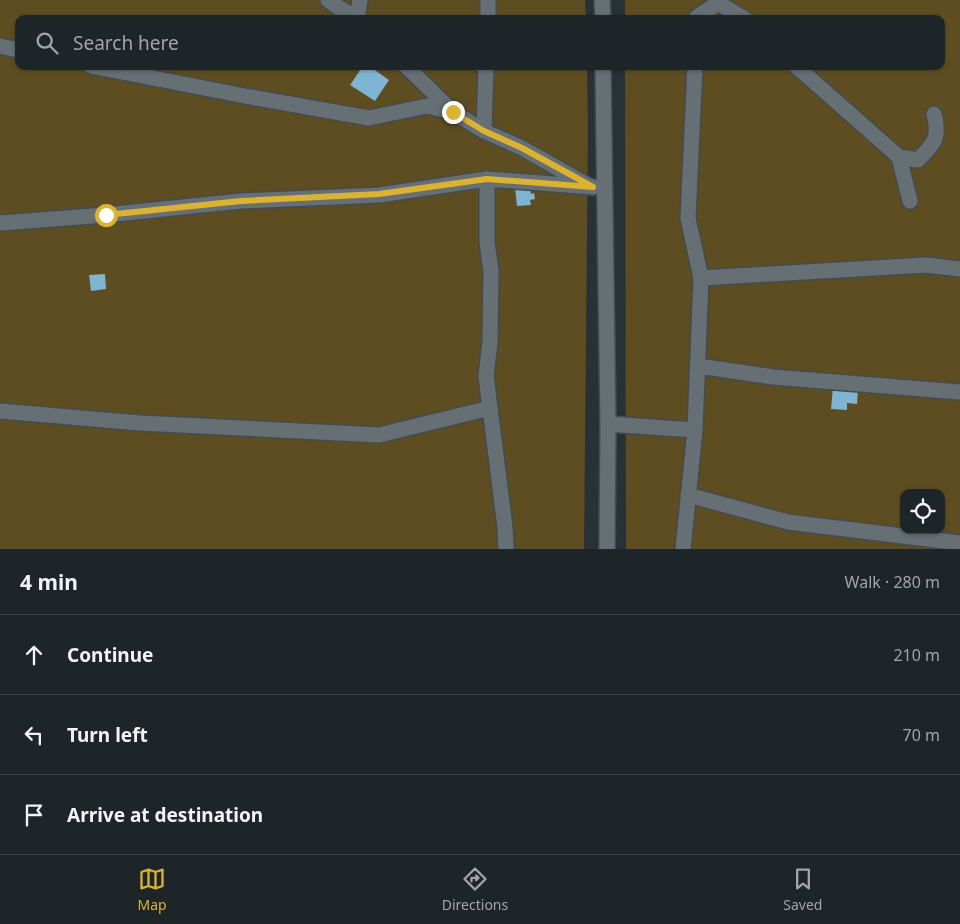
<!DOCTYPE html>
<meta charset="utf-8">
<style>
:root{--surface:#1e2528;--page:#262d30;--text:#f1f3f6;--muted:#a1a5a8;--line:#3c4245;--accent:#dcb233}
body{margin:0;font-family:"Noto Sans",sans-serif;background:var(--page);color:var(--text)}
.controls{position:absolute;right:15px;bottom:15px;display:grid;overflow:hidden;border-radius:10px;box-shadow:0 1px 4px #0004}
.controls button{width:45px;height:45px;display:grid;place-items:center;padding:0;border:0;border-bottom:1px solid var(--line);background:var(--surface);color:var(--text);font:25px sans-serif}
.stop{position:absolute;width:15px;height:15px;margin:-11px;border:4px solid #dcb233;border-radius:50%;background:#fff}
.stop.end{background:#dcb233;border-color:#fff;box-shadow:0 1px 5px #0008}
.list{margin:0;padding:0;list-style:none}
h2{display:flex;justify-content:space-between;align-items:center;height:65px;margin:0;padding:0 20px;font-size:21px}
h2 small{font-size:16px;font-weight:400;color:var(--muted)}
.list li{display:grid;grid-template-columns:32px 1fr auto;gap:15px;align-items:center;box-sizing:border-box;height:80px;padding:0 20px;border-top:1px solid var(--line)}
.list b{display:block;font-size:19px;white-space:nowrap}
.list em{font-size:16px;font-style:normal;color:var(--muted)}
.icon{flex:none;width:28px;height:28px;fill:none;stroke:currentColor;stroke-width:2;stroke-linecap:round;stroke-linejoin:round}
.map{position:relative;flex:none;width:960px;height:549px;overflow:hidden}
.search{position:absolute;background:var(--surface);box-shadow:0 1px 4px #0004;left:15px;right:15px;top:15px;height:55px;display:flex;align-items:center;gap:12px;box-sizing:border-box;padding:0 18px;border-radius:10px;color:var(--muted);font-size:19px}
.sheet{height:305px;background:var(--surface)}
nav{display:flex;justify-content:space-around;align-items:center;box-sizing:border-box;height:70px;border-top:1px solid var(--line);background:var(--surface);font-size:14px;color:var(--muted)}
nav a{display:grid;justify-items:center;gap:2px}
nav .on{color:var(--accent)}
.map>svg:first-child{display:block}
.green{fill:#5d4d21;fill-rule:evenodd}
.building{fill:#7fb4d2}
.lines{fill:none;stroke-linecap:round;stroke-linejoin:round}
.minor-casing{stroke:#444c4f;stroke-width:18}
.minor{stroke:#656f74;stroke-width:15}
.route{stroke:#dcb233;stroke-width:6}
</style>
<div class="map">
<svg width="960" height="549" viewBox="0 0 960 549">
<rect width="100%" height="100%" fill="#283136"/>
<g class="green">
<polygon points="0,0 585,0 586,19 19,19 19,66 587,66 588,127 584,549 0,549"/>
<path d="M625,0h335v549h-334l-1,-483h316v-47h-316zM904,493h37v37h-37z"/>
</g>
<g class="building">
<polygon points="363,66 369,66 389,80 375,101 350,85"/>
<polygon points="530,186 531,194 534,193 535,199 530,200 531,205 517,206 515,188"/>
<polygon points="105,274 106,289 91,291 89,275"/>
<polygon points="833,387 858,390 857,404 847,403 847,410 831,409"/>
</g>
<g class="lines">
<g class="minor-casing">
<g id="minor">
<polyline points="328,0 356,19"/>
<polyline points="602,0 603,19"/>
<polyline points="357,19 360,0"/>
<polyline points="488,19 488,0"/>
<polyline points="697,19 697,17 718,3 745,19"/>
<polyline points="0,46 19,50"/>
<polyline points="91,66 245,96 369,118 427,106 453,112"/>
<polyline points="406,66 453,112 484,131 522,148 589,186"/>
<polyline points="603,66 608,424 607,549"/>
<polyline points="796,66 899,157 910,201"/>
<polyline points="484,131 486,66"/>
<path d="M899,157l19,3c17,-17 22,-23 16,-46"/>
<polyline points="0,223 105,215 241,201 379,195 487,179"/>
<polyline points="701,278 926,265 960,269"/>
<polyline points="698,366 773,377 960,392"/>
<polyline points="0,411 140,423 379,435 490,408"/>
<polyline points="608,424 695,430"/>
<polyline points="688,495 788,522 960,543"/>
<polyline points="506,549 505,527 486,376 490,342 491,271 487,242 487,179 593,187"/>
<polyline points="683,549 695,430 701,278 688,218 695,66"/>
</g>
</g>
<use href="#minor" class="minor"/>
</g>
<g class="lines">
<polyline class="route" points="106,215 241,201 379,194 487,179 593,187 522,148 484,131 453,112"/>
</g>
</svg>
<div class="controls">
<button><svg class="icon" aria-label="locate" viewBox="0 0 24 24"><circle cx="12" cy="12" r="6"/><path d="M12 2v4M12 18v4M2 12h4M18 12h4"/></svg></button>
</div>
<div class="stop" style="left:106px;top:215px"></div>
<div class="stop end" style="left:453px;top:112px"></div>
<div class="search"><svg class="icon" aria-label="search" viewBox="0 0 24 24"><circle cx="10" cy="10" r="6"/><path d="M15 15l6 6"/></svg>Search here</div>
</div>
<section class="sheet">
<h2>4 min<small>Walk · 280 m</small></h2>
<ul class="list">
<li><svg class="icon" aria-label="ahead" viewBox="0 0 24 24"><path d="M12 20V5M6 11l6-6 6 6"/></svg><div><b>Continue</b></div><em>210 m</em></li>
<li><svg class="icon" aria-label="left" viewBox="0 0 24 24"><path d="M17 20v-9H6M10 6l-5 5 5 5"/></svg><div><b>Turn left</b></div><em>70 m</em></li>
<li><svg class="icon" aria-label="arrive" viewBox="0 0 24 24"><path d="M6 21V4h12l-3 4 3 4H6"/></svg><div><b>Arrive at destination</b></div></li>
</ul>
</section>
<nav>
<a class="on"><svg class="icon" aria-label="map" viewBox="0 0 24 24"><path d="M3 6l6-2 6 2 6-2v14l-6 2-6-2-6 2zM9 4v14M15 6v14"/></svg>Map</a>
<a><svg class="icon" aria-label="directions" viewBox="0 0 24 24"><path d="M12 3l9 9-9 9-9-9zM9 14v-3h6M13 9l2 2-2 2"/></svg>Directions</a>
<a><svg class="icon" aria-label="saved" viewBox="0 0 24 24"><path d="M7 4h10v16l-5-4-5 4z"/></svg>Saved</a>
</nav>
